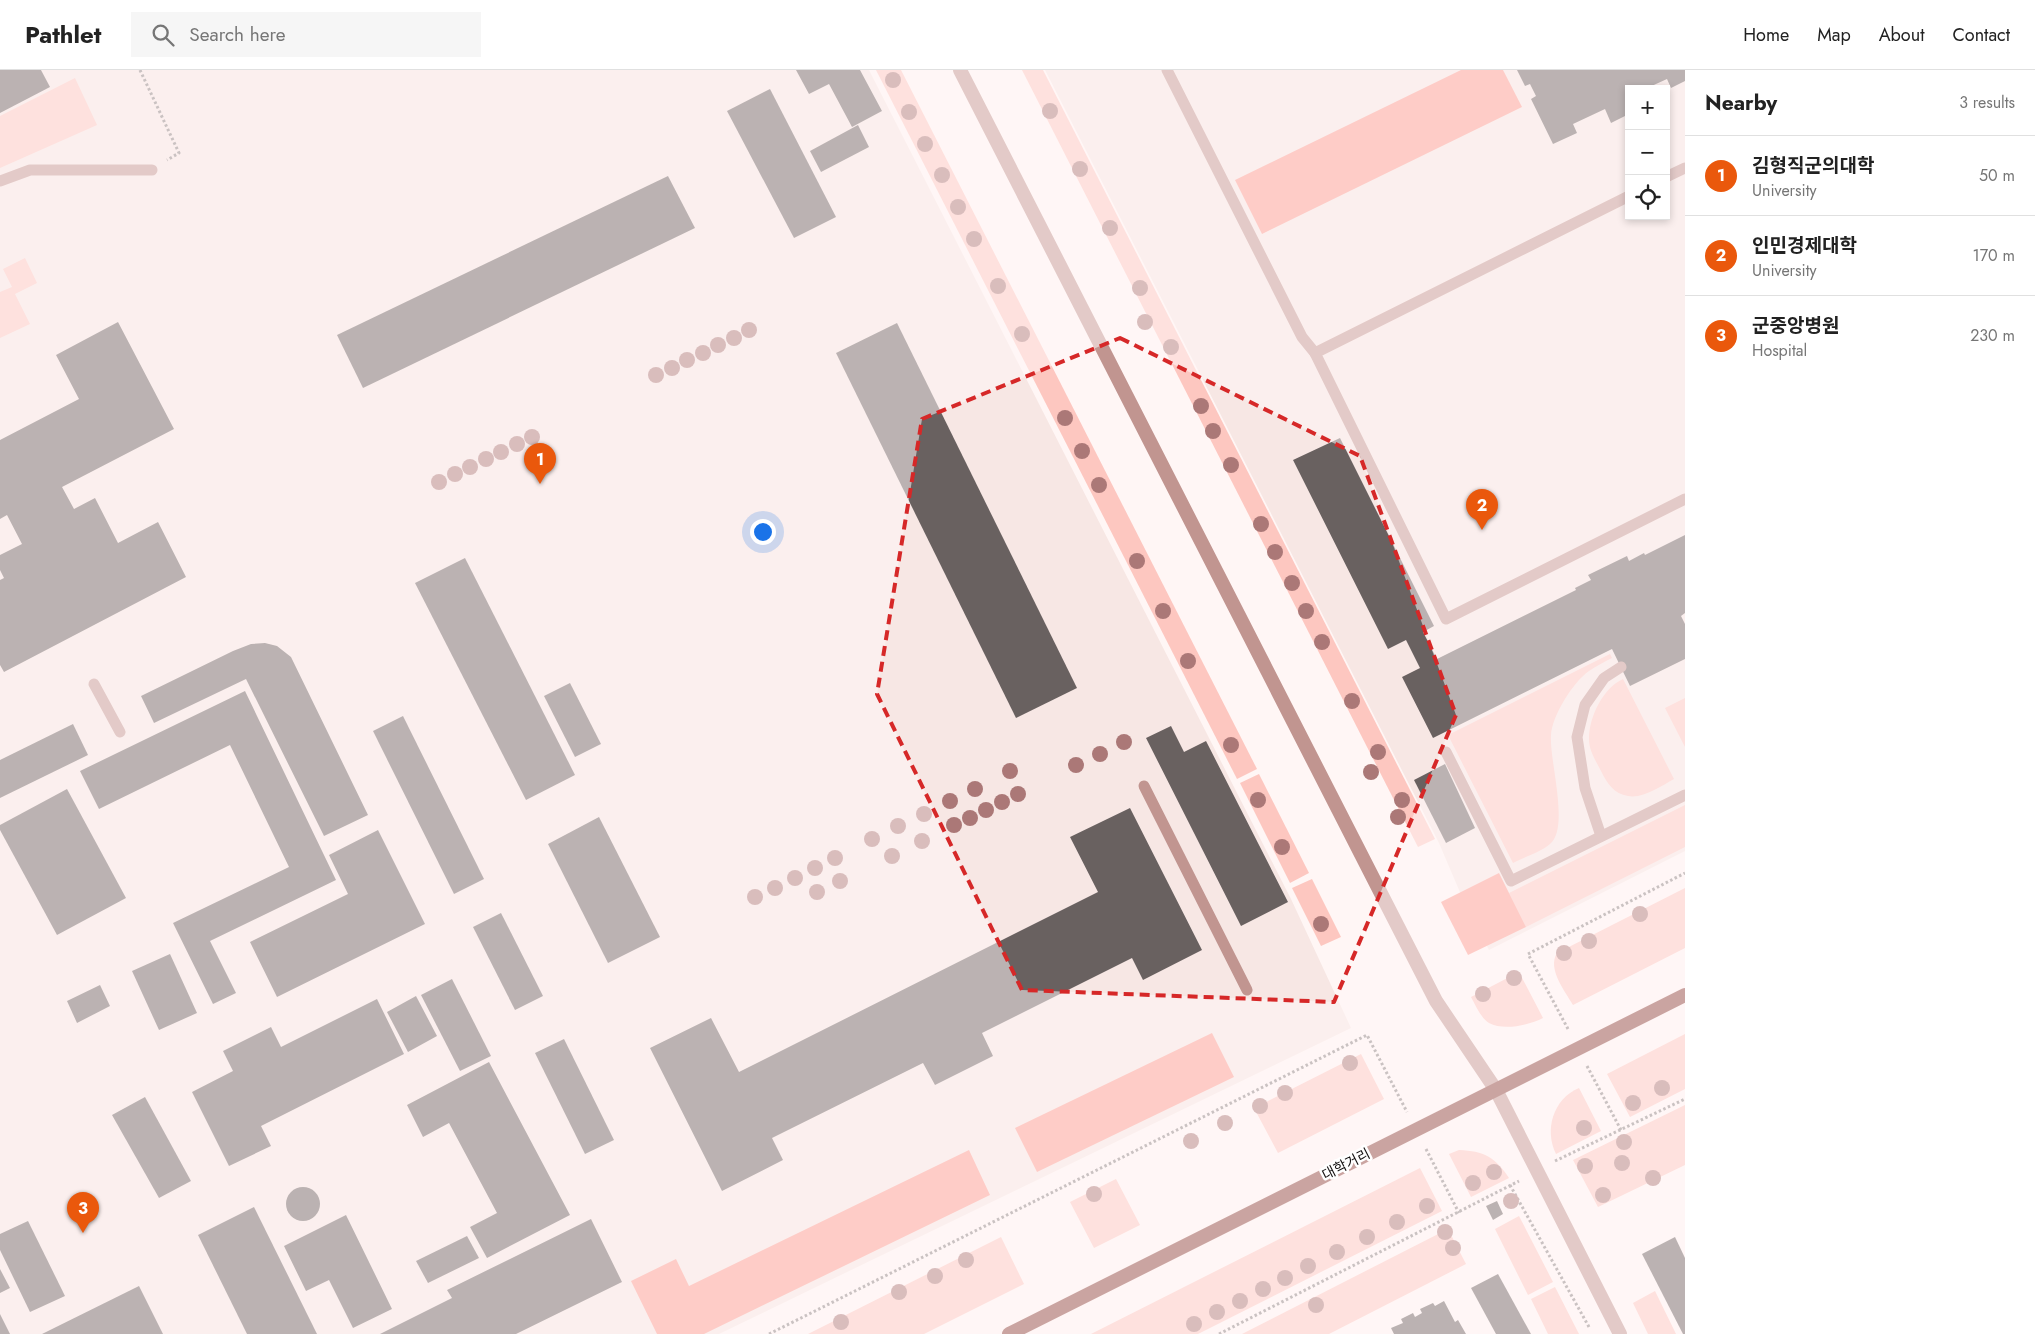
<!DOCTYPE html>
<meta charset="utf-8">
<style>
:root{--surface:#fff;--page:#f6f6f6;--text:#222;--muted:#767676;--line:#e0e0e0;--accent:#ea580c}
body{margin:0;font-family:Jost,"Noto Sans KR",sans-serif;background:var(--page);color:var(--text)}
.controls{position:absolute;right:15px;top:15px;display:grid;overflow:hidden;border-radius:0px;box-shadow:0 2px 8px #0003}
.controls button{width:45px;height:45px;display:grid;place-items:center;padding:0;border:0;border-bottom:1px solid var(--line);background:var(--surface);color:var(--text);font:25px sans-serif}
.you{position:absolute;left:762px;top:461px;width:18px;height:18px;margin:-12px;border:4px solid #fff;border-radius:50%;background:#1a73e8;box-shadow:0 0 0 8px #1a73e833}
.badge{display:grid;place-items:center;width:32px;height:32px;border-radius:50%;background:var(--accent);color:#fff;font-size:16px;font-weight:700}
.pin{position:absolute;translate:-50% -41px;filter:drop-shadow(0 1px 2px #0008)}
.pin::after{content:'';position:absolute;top:26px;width:18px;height:15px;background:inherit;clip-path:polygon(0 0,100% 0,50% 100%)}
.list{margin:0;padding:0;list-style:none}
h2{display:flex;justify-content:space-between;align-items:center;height:65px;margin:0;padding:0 20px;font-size:21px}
h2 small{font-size:16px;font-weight:400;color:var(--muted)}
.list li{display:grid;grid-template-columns:32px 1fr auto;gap:15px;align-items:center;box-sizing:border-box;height:80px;padding:0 20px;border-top:1px solid var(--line)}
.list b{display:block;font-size:19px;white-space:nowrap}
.list p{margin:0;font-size:16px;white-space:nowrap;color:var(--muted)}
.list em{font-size:16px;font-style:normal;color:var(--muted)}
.icon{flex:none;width:28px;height:28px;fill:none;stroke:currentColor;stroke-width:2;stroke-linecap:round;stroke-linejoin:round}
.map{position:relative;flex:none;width:1685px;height:1264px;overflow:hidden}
header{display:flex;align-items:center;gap:30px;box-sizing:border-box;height:70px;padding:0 25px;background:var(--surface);border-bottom:1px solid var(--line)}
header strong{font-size:24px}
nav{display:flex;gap:28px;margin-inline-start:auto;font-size:18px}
.search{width:350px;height:45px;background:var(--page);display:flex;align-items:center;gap:12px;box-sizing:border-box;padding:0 18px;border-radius:0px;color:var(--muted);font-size:19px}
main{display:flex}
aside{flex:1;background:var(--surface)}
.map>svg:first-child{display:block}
.built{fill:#f7e7e4;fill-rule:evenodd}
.green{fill:#fdc7c0}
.forest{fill:#fc9a8f}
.building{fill:#696160}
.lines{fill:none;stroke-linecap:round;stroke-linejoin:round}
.path{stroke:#8a8484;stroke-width:3;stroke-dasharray:2.5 2.5;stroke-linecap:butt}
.service{stroke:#c19590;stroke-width:11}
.tertiary{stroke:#c19590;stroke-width:14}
.primary{stroke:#8b423b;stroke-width:14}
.tree{fill:#ab7877}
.marked{fill:none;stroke:#d62828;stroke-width:4;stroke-dasharray:10 6;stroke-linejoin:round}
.labels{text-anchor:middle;stroke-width:5;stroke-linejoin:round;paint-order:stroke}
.street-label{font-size:14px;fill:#131010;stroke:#fff}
</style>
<header>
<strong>Pathlet</strong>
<div class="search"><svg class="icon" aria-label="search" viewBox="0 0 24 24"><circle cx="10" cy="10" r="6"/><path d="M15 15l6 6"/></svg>Search here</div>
<nav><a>Home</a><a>Map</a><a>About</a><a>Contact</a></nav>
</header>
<main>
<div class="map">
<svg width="1685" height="1264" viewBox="0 0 1685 1264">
<rect width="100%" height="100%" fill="#fff6f5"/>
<g class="built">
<polygon points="0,0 869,0 1291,829 1351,958 719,1264 0,1264"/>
<path d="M1045,0h640v781l-196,99 -27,-53 -23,-54zM1629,19h37v127h-37z"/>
</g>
<g class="green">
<polygon points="876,0 901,0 1257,699 1237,709"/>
<polygon points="1022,0 1043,0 1435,769 1418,777"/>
<polygon points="75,8 97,55 0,98 0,46"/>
<polygon points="25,188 37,213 15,224 30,254 0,268 0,222 12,217 3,199"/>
<path d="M1610,584l2,4c-8,4 -16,8 -23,13 -16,11 -37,45 -38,64 -2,25 19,93 -1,109 -9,8 -26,13 -37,19l-65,-128z"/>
<path d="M1623,609l51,100c-13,7 -31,20 -46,17 -14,-2 -21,-13 -27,-25 -5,-10 -12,-20 -12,-32 0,-22 14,-51 34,-60z"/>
<polygon points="1685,628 1685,677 1665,638"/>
<polygon points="1259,704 1309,803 1290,813 1240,713"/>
<polygon points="1685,735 1685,777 1526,857 1509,823"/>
<polygon points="1312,809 1341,867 1321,876 1292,818"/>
<path d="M1685,818v60l-112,57c-8,-14 -26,-36 -16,-52z"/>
<path d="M1519,902l24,46c-14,7 -39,13 -54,5 -9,-6 -13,-17 -18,-26z"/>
<polygon points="1685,964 1685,1019 1630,1047 1607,1004"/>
<polygon points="1361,984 1384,1029 1278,1083 1254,1038"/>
<path d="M1579,1018l22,43 -45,23c-12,-24 -3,-55 23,-66z"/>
<polygon points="1685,1035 1685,1095 1598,1137 1573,1090"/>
<path d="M1459,1080c25,1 36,7 50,28l-38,19 -22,-43z"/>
<polygon points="1420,1098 1442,1141 1198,1264 1091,1264"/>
<polygon points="1116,1109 1140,1155 1094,1178 1070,1132"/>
<polygon points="1519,1146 1553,1212 1528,1225 1495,1159"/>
<polygon points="1448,1159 1466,1194 1329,1264 1242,1264"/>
<polygon points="1001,1167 1024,1214 924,1264 808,1264"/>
<polygon points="1555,1217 1579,1264 1548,1264 1531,1229"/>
<polygon points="1655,1221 1676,1264 1648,1264 1633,1233"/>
</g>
<g class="forest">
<polygon points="1461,0 1503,0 1522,37 1262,164 1235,110"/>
<polygon points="1499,803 1526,857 1468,885 1441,832"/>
<polygon points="1212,963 1234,1007 1037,1102 1015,1058"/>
<polygon points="969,1080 990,1125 704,1264 657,1264 631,1211 676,1189 689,1216"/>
</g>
<g class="building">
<polygon points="0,0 41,0 50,17 0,43"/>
<polygon points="796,0 860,0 882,41 852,57 829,14 809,24"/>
<polygon points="1517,0 1685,0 1685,11 1671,18 1667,9 1645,19 1629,19 1629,44 1611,53 1605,39 1573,54 1577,63 1553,74 1531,29 1536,26 1530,14 1525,16"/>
<polygon points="770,19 836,147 794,168 727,41"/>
<polygon points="858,55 869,77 821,102 810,81"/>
<polygon points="668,106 695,158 363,318 337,265"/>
<polygon points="118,252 174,359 62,417 74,439 95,428 118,473 158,452 186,507 4,602 0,595 0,510 4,508 0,500 0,485 22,474 7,445 0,449 0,370 79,329 56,285"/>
<polygon points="897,253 1077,618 1016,648 836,283"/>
<polygon points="1340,368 1434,556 1423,562 1437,589 1576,520 1575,518 1591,510 1588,505 1627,486 1629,491 1644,483 1645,485 1685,465 1685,543 1681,546 1685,554 1685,589 1630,616 1612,579 1433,668 1402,607 1420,598 1406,570 1388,579 1293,390"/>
<polygon points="465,488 575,705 526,730 415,513"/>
<polygon points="265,573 277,576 291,587 368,745 324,766 246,609 154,653 141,626 233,581 251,574"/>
<polygon points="570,613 601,674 575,687 544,626"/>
<polygon points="245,621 336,810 210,871 236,923 213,934 173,853 289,797 230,675 99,739 80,701"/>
<polygon points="403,646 484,809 454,824 373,661"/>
<polygon points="73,654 88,685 0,728 0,690"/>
<polygon points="1171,656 1184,682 1206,671 1288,832 1241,856 1146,668"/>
<polygon points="1445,694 1475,758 1446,773 1414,710"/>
<polygon points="67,719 126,828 57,865 0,760 0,755"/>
<polygon points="1130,738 1202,880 1143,910 1132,888 982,963 993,986 935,1015 923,993 772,1068 783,1090 722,1121 650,978 711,948 739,1002 1098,822 1070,767"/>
<polygon points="599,747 660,867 608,893 548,774"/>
<polygon points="378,760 425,854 277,927 250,872 348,824 329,785"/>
<polygon points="501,843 543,926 515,940 473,857"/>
<polygon points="170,884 197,943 159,960 132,901"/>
<polygon points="452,909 491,986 460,1001 421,925"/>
<polygon points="100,915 110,936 77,953 67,931"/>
<polygon points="416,926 437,966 408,982 387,942"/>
<polygon points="377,929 404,984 261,1056 271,1076 229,1096 192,1022 233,1001 223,981 271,957 281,977"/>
<polygon points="564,969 614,1070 585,1084 535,983"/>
<polygon points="489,992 570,1145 487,1188 470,1157 497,1143 449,1053 423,1067 407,1035"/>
<polygon points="145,1027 191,1111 159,1128 112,1045"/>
<circle cx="303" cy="1134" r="17"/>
<polygon points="1497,1131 1503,1144 1493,1150 1486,1136"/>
<polygon points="254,1137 317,1264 247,1264 198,1165"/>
<polygon points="346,1145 392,1239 353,1258 329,1210 306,1221 284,1176"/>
<polygon points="591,1149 622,1212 516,1264 380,1264 452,1228 447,1220"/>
<polygon points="28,1151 65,1226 30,1242 0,1180 0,1164"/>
<polygon points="467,1166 479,1188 428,1213 416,1191"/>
<polygon points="1675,1167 1685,1188 1685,1264 1683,1264 1642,1184"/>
<polygon points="0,1199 10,1218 0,1223"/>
<polygon points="1498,1204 1531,1264 1496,1264 1471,1218"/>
<polygon points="139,1216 163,1264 42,1264"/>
<polygon points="1444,1231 1455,1252 1458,1250 1466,1264 1394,1264 1391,1258 1403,1253 1401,1249 1413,1243 1415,1247 1422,1243 1420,1239 1433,1233 1435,1236"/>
<polygon points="0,1244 10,1264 0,1264"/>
</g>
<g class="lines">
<g class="path">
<polyline points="140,0 179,83 167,90"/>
<polyline points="1568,959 1528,884 1685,803"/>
<polyline points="1587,996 1621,1060"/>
<polyline points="1426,1079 1459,1143"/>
<polyline points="1555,1091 1685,1029"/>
<polyline points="1510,1115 1589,1257"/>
<polyline points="769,1264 1367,965 1407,1042"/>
<polyline points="1219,1264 1519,1111"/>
</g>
<g class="service">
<polyline points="1167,0 1302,267 1315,283"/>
<polyline points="1666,107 1685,98"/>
<polyline points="0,111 30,100 152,100"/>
<polyline points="1629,126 1315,283 1446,549 1685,429"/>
<polyline points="94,614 120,662"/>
<polyline points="1446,682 1511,811 1685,725"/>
<polyline points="1144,716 1247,920"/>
<polyline points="1601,766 1585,718 1577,667 1585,635 1604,608 1621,597"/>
</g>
<polyline class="tertiary" points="960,0 1436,931 1496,1020 1620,1264"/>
<polyline class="primary" points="1009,1264 1685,925"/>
</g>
<g class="tree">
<circle cx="893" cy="10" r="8"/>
<circle cx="1050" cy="41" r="8"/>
<circle cx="909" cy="42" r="8"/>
<circle cx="925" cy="74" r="8"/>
<circle cx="1080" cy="99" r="8"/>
<circle cx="942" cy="105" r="8"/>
<circle cx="958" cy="137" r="8"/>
<circle cx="1110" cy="158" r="8"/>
<circle cx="974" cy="169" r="8"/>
<circle cx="998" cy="216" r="8"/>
<circle cx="1140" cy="218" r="8"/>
<circle cx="1145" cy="252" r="8"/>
<circle cx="749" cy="260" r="8"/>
<circle cx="1022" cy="264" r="8"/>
<circle cx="734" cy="268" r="8"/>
<circle cx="718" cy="275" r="8"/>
<circle cx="1171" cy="277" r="8"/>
<circle cx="703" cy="283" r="8"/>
<circle cx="687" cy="290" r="8"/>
<circle cx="672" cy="298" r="8"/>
<circle cx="656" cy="305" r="8"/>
<circle cx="1201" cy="336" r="8"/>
<circle cx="1065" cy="348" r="8"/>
<circle cx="1213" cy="361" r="8"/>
<circle cx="532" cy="367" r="8"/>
<circle cx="517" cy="374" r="8"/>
<circle cx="1082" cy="381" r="8"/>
<circle cx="501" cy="382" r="8"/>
<circle cx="486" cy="389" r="8"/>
<circle cx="1231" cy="395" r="8"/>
<circle cx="470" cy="397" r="8"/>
<circle cx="455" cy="404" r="8"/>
<circle cx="439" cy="412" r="8"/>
<circle cx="1099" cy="415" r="8"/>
<circle cx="1261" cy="454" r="8"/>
<circle cx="1275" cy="482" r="8"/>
<circle cx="1137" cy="491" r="8"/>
<circle cx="1292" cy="513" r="8"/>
<circle cx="1163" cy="541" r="8"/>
<circle cx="1306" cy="541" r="8"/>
<circle cx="1322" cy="572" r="8"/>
<circle cx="1188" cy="591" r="8"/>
<circle cx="1352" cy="631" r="8"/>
<circle cx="1124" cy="672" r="8"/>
<circle cx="1231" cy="675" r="8"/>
<circle cx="1378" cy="682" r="8"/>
<circle cx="1100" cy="684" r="8"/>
<circle cx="1076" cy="695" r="8"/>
<circle cx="1010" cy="701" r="8"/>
<circle cx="1371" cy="702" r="8"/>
<circle cx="975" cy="719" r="8"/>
<circle cx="1018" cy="724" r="8"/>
<circle cx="1258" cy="730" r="8"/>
<circle cx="1402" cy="730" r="8"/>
<circle cx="950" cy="731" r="8"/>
<circle cx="1002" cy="732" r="8"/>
<circle cx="986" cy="740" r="8"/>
<circle cx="924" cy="744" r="8"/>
<circle cx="1398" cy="747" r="8"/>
<circle cx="970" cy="748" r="8"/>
<circle cx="954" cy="755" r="8"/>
<circle cx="898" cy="756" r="8"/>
<circle cx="872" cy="769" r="8"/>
<circle cx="922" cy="771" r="8"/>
<circle cx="1282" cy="777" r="8"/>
<circle cx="892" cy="786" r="8"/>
<circle cx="835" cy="788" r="8"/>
<circle cx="815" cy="798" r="8"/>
<circle cx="795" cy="808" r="8"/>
<circle cx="840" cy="811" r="8"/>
<circle cx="775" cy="818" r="8"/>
<circle cx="817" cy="822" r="8"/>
<circle cx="755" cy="827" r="8"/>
<circle cx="1640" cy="844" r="8"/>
<circle cx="1321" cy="854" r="8"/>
<circle cx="1589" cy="871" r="8"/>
<circle cx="1564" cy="883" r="8"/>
<circle cx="1514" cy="908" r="8"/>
<circle cx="1483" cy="924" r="8"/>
<circle cx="1350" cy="993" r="8"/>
<circle cx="1662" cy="1018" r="8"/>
<circle cx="1285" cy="1023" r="8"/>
<circle cx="1633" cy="1033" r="8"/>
<circle cx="1260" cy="1036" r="8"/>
<circle cx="1225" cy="1053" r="8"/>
<circle cx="1584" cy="1058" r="8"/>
<circle cx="1191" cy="1071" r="8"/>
<circle cx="1624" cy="1072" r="8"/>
<circle cx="1622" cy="1093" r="8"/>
<circle cx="1585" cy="1096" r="8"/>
<circle cx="1494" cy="1102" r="8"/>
<circle cx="1653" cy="1108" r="8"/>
<circle cx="1473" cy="1113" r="8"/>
<circle cx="1094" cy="1124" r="8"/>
<circle cx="1603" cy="1125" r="8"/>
<circle cx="1511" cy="1131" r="8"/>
<circle cx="1427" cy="1136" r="8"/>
<circle cx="1397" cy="1152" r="8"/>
<circle cx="1445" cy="1162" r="8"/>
<circle cx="1367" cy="1167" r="8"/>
<circle cx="1453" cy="1178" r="8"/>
<circle cx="1337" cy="1182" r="8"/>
<circle cx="966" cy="1190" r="8"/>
<circle cx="1308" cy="1196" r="8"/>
<circle cx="935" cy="1206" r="8"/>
<circle cx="1285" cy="1208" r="8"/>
<circle cx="1263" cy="1219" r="8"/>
<circle cx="899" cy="1222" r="8"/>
<circle cx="1240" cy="1231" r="8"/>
<circle cx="1316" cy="1235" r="8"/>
<circle cx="1217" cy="1242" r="8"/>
<circle cx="841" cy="1252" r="8"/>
<circle cx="1194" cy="1254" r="8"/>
</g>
<path d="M0 0H1685V1264H0ZM1120,268l240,118 96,259 -122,287 -312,-12 -145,-296 45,-275z" fill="#fff6f5" fill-opacity=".55" fill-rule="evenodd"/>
<path class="marked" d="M1120,268l240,118 96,259 -122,287 -312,-12 -145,-296 45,-275z"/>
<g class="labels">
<g class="street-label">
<text transform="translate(1346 1094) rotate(-27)" y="5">대학거리</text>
</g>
</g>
</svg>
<div class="controls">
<button>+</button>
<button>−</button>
<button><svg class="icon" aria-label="locate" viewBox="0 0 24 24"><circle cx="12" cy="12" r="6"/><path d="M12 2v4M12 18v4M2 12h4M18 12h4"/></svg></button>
</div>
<div class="you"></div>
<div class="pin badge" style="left:540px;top:414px">1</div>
<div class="pin badge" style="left:1482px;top:460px">2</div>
<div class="pin badge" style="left:83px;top:1163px">3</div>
</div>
<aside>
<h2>Nearby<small>3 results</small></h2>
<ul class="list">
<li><span class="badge">1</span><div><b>김형직군의대학</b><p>University</p></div><em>50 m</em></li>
<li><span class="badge">2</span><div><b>인민경제대학</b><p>University</p></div><em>170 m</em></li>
<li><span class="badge">3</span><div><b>군중앙병원</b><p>Hospital</p></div><em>230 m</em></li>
</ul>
</aside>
</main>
